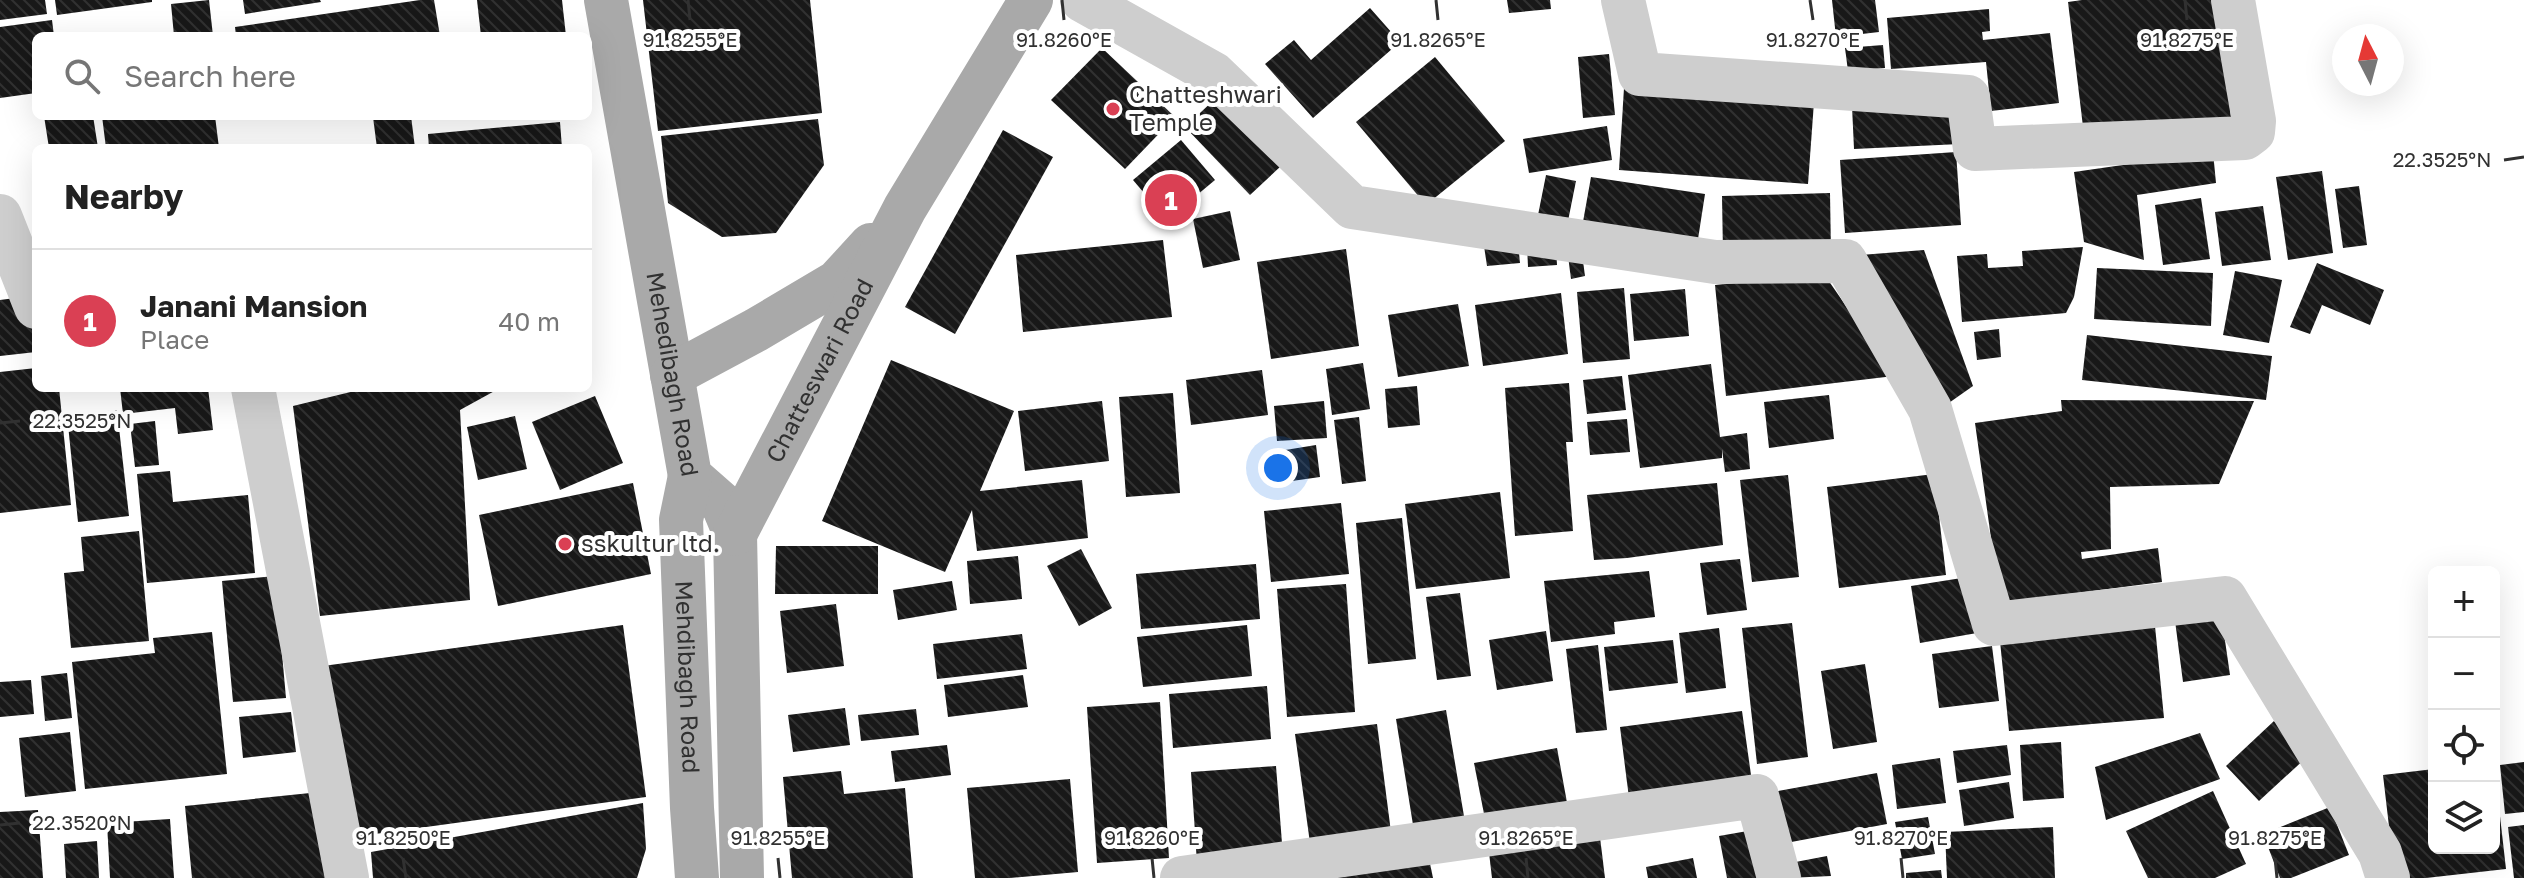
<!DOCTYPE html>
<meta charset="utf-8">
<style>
:root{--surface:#fff;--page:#f2f2f2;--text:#222;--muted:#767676;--line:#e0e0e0;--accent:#da4054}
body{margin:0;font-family:"Golos Text",sans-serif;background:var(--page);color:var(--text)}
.controls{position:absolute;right:24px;bottom:24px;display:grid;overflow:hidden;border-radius:12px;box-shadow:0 8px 32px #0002}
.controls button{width:72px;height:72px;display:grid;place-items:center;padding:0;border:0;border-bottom:2px solid var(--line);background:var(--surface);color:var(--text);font:40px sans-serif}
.compass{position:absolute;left:2332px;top:24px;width:72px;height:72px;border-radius:50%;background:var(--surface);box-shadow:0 8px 32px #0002;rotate:354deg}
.you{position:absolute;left:1278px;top:468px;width:28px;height:28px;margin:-20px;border:6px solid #fff;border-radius:50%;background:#1a73e8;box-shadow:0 0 0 12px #1a73e833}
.badge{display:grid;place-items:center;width:52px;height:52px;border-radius:50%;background:var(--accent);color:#fff;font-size:26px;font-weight:700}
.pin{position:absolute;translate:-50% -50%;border:4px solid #fff;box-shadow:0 2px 8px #0006}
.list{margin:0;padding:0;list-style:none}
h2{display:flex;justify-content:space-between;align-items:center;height:104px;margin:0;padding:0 32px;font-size:34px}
h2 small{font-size:26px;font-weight:400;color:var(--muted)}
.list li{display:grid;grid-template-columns:52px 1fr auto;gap:24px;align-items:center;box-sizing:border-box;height:144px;padding:0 32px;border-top:2px solid var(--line)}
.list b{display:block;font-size:30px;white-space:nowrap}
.list p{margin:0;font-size:26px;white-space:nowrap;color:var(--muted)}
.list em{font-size:26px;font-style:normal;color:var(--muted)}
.icon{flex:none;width:44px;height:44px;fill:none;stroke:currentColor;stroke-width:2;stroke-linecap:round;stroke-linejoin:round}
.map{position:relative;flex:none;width:2524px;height:878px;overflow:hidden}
.search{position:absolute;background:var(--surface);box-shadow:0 8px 32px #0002;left:32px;top:32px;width:560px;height:88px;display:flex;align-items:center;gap:20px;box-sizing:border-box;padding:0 28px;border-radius:12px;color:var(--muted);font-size:30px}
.panel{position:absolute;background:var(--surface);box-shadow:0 8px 32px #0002;left:32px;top:144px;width:560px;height:248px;border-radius:12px}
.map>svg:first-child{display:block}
.building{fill:url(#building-back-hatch)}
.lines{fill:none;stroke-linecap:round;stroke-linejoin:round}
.minor{stroke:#cecece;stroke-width:44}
.major{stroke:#a9a9a9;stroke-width:44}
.ticks{fill:none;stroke:#313131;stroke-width:3}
.poi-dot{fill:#da4054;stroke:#fff;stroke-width:3}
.labels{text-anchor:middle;stroke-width:8;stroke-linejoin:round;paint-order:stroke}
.poi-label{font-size:24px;fill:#313131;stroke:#fff;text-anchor:start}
.street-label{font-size:24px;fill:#313131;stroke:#fff}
.ticks-label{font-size:20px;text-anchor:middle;fill:#313131;stroke:#fff;stroke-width:8;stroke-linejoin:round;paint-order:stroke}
</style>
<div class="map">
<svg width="2524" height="878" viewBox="0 0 2524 878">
<defs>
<pattern id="building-back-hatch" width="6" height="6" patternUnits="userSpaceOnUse" patternTransform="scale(2)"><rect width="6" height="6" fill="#181818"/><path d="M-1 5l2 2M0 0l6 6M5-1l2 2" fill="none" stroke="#313131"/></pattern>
</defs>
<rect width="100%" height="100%" fill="#fff"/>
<g class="building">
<polygon points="0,0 45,0 47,14 0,20"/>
<polygon points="55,0 152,0 152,2 57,15"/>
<polygon points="209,0 213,36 174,36 171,4"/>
<polygon points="243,0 320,0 321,2 245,14"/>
<polygon points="420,0 434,0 440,36 236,36 235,27"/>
<polygon points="477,0 562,0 566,36 481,36"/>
<polygon points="643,0 810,0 822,113 658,131"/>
<polygon points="1507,0 1550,0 1551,9 1509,13"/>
<polygon points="1832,0 1875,0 1879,32 1836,37"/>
<polygon points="2082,0 2217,0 2231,117 2084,135 2068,2"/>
<polygon points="1370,8 1400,42 1313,118 1265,64 1294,40 1311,60"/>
<polygon points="1989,9 1990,31 1982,32 1983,40 2050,33 2059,103 1991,111 1986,62 1891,69 1887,18"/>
<polygon points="52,20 54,36 36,36 36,93 0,98 0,27"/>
<polygon points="1883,45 1885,68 1848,71 1845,48"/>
<polygon points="1102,48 1175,117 1125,169 1051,100"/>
<polygon points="1609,54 1615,115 1583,118 1578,57"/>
<polygon points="1435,57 1505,141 1426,205 1356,122"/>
<polygon points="1624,88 1814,102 1808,184 1619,170"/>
<polygon points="1216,98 1281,166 1250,195 1185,127"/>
<polygon points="1958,101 1960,144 1854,149 1852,106"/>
<polygon points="44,116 93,116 98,148 49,148"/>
<polygon points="102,116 215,116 219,148 106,148"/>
<polygon points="411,116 415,148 377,148 373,117"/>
<polygon points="818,119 824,165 776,233 722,237 668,203 661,136"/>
<polygon points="560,122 562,148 429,148 428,134"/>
<polygon points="1607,126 1612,160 1529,173 1523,139"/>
<polygon points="1003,130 1053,157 955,334 905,307"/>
<polygon points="1181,140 1215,180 1167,220 1133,180"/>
<polygon points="1956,152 1961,225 1845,233 1840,160"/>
<polygon points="2213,152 2216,183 2137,195 2144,260 2084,242 2074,172"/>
<polygon points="2322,171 2333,253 2288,260 2276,177"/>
<polygon points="1546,175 1576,181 1566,231 1536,225"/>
<polygon points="1591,177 1705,194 1696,252 1581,233"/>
<polygon points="2359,186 2367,245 2343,248 2335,189"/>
<polygon points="1830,193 1831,253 1723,254 1722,196"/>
<polygon points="2201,198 2210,259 2163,265 2155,205"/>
<polygon points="2263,206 2271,260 2222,266 2215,212"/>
<polygon points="1230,211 1240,260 1203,268 1193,219"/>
<polygon points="1163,240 1172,317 1023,332 1016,255"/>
<polygon points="1556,242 1557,265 1528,267 1527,245"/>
<polygon points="1518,243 1520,263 1487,266 1484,246"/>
<polygon points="1581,246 1585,276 1571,279 1567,248"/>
<polygon points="2083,247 2074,297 2066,313 1962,322 1957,256 1987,254 1988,268 2023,266 2022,251"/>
<polygon points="1346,249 1359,346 1271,359 1257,262"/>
<polygon points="1924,250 1973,386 1936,412 1848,256"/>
<polygon points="2317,263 2384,290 2370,325 2322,305 2310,334 2290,327"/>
<polygon points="2097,268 2213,273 2211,326 2094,319"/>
<polygon points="2235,271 2282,280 2269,343 2223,335"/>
<polygon points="1824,274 1894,376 1726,396 1715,285"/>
<polygon points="1624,288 1630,359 1583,363 1577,292"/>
<polygon points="1685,289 1689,336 1634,341 1630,294"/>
<polygon points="1561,293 1568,354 1483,366 1475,305"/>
<polygon points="30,296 36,352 0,356 0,300"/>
<polygon points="1458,304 1469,366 1398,377 1388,315"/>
<polygon points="1999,329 2001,357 1977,360 1974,332"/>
<polygon points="2087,335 2272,356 2266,400 2082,380"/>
<polygon points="891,360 1014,411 980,491 1082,480 1088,538 977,551 972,510 945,572 822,521"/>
<polygon points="1363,363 1370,409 1332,415 1326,369"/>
<polygon points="1711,364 1720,437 1747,433 1750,469 1725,472 1722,449 1722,458 1640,468 1628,375"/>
<polygon points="36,368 36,388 59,388 71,505 0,513 0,372"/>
<polygon points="1262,370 1268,415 1191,425 1186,380"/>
<polygon points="1622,376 1626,410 1587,414 1583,380"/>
<polygon points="1569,383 1573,442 1566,442 1573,531 1515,536 1505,388"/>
<polygon points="1417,386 1420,425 1388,428 1385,389"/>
<polygon points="120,388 208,388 213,430 178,434 175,408 123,414"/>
<polygon points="367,388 500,388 460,410 470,600 320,616 293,406"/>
<polygon points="1173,393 1180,493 1126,497 1119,397"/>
<polygon points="1829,395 1834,439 1769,448 1764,402"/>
<polygon points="595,396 623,463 560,490 532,422"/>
<polygon points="2061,400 2254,401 2219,484 2110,487 2111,549 2081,552 2082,559 2158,548 2162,582 2000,603 1975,423 2062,411"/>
<polygon points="1102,401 1109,461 1025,471 1018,411"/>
<polygon points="1324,401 1327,438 1277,441 1274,406"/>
<polygon points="117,410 129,516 78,522 67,415"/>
<polygon points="515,416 527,469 478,480 467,427"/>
<polygon points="1359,417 1366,481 1342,484 1334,420"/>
<polygon points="1627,419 1630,452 1590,455 1587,422"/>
<polygon points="155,421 159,465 135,467 130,424"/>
<polygon points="1316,445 1320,477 1271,484 1267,453"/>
<polygon points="170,471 173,502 248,495 255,573 147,583 137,474"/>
<polygon points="1934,474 1946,575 1839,588 1827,487"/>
<polygon points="1788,475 1799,577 1752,582 1740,480"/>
<polygon points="633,483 651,574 498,606 479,515"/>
<polygon points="1717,483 1723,545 1627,558 1594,560 1587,495"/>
<polygon points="1500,492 1510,578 1416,589 1405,504"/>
<polygon points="1341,503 1349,574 1271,582 1264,511"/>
<polygon points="1402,518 1416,659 1368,664 1356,523"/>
<polygon points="139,531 149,641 71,648 64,573 84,571 81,537"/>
<polygon points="776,546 878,546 878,594 775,594"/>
<polygon points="1081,549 1112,608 1079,626 1047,566"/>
<polygon points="1018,556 1022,599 970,604 967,561"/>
<polygon points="1740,559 1747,610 1707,615 1700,563"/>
<polygon points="1256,564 1260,619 1141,629 1136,574"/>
<polygon points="1649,571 1655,617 1614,622 1615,634 1551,642 1544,581"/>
<polygon points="275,576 286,698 233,702 222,581"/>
<polygon points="1968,577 1977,633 1920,643 1911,586"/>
<polygon points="952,581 957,610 898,620 893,590"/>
<polygon points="1346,584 1355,712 1287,717 1277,589"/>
<polygon points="1460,593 1471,676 1437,680 1426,597"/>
<polygon points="836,604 844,666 787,673 780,611"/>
<polygon points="2220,606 2230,675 2183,682 2174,613"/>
<polygon points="2154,616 2164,718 2009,731 1999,631"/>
<polygon points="1792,623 1808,757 1757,764 1742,628"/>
<polygon points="623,625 646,797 346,838 323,666"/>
<polygon points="1247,625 1252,676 1143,687 1137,637"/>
<polygon points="1719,628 1726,688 1686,693 1679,633"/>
<polygon points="1546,631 1553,681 1497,690 1489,640"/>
<polygon points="212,632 227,774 85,789 72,662 155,653 153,638"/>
<polygon points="1022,634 1027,669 937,679 933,644"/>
<polygon points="1673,640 1678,683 1609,691 1604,647"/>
<polygon points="1598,645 1607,730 1576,733 1566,649"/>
<polygon points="1992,646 1999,701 1939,708 1932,654"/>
<polygon points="1865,664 1877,742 1833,749 1821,671"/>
<polygon points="67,673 72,718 45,721 41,676"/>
<polygon points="1023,675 1028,707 948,717 944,685"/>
<polygon points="31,680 34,714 0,717 0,682"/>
<polygon points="1267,686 1271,739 1173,748 1169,694"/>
<polygon points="1160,702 1169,858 1097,863 1087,707"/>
<polygon points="845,708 850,745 793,752 788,715"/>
<polygon points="916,709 919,735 861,741 858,715"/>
<polygon points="1446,710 1465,822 1414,831 1396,719"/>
<polygon points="1742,711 1752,782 1629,798 1620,727"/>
<polygon points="291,712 296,752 243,758 239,717"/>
<polygon points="2274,721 2308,756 2259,801 2226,766"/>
<polygon points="1377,724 1391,832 1310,843 1295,734"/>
<polygon points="70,732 76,791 25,797 19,738"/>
<polygon points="2200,733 2220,779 2106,820 2095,767"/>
<polygon points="2061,742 2064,798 2023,801 2020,745"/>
<polygon points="947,745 951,775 895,782 891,751"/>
<polygon points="2007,745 2011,775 1957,783 1953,751"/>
<polygon points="1557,748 1568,808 1486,824 1474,763"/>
<polygon points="1940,758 1946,803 1897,809 1892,765"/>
<polygon points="2524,762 2524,812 2505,814 2500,765"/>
<polygon points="1276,766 1283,856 1197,863 1191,772"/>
<polygon points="2434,769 2434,848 2494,848 2494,781 2496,781 2506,869 2426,878 2395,878 2383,775"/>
<polygon points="841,771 844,794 905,788 913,878 792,878 783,777"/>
<polygon points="1877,773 1887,824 1776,845 1767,793"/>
<polygon points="1070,779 1078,872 1010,878 975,878 967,788"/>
<polygon points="2009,782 2014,818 1964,826 1959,790"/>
<polygon points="2213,791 2246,864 2215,878 2148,878 2126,831"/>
<polygon points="320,792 329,878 192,878 185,806"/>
<polygon points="643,803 646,849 637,878 373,878 371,852"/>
<polygon points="2330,807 2349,855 2291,878 2280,878 2263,834"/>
<polygon points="38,810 43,878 0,878 0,812"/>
<polygon points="1928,817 1935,854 1902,859 1895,822"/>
<polygon points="170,819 174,878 110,878 107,823"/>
<polygon points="1598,821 1605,878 1492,878 1487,836"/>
<polygon points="2524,825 2524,878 2514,878 2508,827"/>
<polygon points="2053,827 2055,878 1947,878 1945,832"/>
<polygon points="1759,829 1768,878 1727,878 1719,836"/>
<polygon points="97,841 99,878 66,878 64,844"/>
<polygon points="1427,849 1433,878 1295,878"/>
<polygon points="1827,856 1831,876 1788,878 1785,864"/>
<polygon points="1693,858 1697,878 1648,878 1646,867"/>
<polygon points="1941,870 1942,878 1906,878 1906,873"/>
</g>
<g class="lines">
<g class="minor">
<polyline points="1082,0 1214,74 1352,207 1715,262 1845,261 1930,409 1994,624 2225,598 2380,853 2388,878"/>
<polyline points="1623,0 1640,74 1968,97 1975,149 2245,138 2253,132 2254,121 2233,0"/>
<polyline points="0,216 36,307"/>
<polyline points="253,388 347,878"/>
<polyline points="1182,878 1757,796 1779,878"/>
</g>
<g class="major">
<path id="s1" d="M606,0l84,476 33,29 12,29 7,344"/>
<polyline points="672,375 756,330 837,282 871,245"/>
<path id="s2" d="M690,476l-9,44 11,288 5,70"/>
<path id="s3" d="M735,534l170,-326 126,-208"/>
</g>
</g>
<path class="ticks" d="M688,0l2,20M1062,0l2,20M1436,0l2,20M1810,0l3,20M2185,0l2,20M2504,160l20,-3M0,423l20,-2M0,825l20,-2M403,858l3,20M778,858l2,20M1152,858l2,20M1526,858l2,20M1901,858l2,20M2275,858l2,20"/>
<g class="poi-dot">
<circle cx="1113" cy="109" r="8"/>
<circle cx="565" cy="544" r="8"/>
</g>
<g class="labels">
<g class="poi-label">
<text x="1129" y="103">Chatteshwari<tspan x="1129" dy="28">Temple</tspan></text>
<text x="581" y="552">sskultur ltd.</text>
</g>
<g class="street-label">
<text dy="8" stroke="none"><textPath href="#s3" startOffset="184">Chatteswari Road</textPath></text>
<text dy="8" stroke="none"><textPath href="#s1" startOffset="380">Mehedibagh Road</textPath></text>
<text dy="8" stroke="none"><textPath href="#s2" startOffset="202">Mehdibagh Road</textPath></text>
</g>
</g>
<g class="ticks-label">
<text x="690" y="47">91.8255°E</text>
<text x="1064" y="47">91.8260°E</text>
<text x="1438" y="47">91.8265°E</text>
<text x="1813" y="47">91.8270°E</text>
<text x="2187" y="47">91.8275°E</text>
<text x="2442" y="167">22.3525°N</text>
<text x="82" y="428">22.3525°N</text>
<text x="82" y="830">22.3520°N</text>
<text x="403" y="845">91.8250°E</text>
<text x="778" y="845">91.8255°E</text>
<text x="1152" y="845">91.8260°E</text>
<text x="1526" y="845">91.8265°E</text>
<text x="1901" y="845">91.8270°E</text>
<text x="2275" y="845">91.8275°E</text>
</g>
</svg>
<div class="controls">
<button>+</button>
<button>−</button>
<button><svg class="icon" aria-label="locate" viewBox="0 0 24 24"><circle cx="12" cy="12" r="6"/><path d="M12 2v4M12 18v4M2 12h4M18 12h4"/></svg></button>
<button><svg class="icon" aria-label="layers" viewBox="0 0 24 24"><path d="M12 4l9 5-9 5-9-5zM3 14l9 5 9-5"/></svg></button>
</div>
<svg class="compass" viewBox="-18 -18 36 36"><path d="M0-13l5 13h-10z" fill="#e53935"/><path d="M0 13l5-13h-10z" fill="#767676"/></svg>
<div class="you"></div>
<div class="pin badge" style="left:1171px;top:200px">1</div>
<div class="search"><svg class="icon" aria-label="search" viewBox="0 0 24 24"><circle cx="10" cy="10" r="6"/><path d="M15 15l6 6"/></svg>Search here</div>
<section class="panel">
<h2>Nearby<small></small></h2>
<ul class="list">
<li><span class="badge">1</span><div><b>Janani Mansion</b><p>Place</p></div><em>40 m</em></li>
</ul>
</section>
</div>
